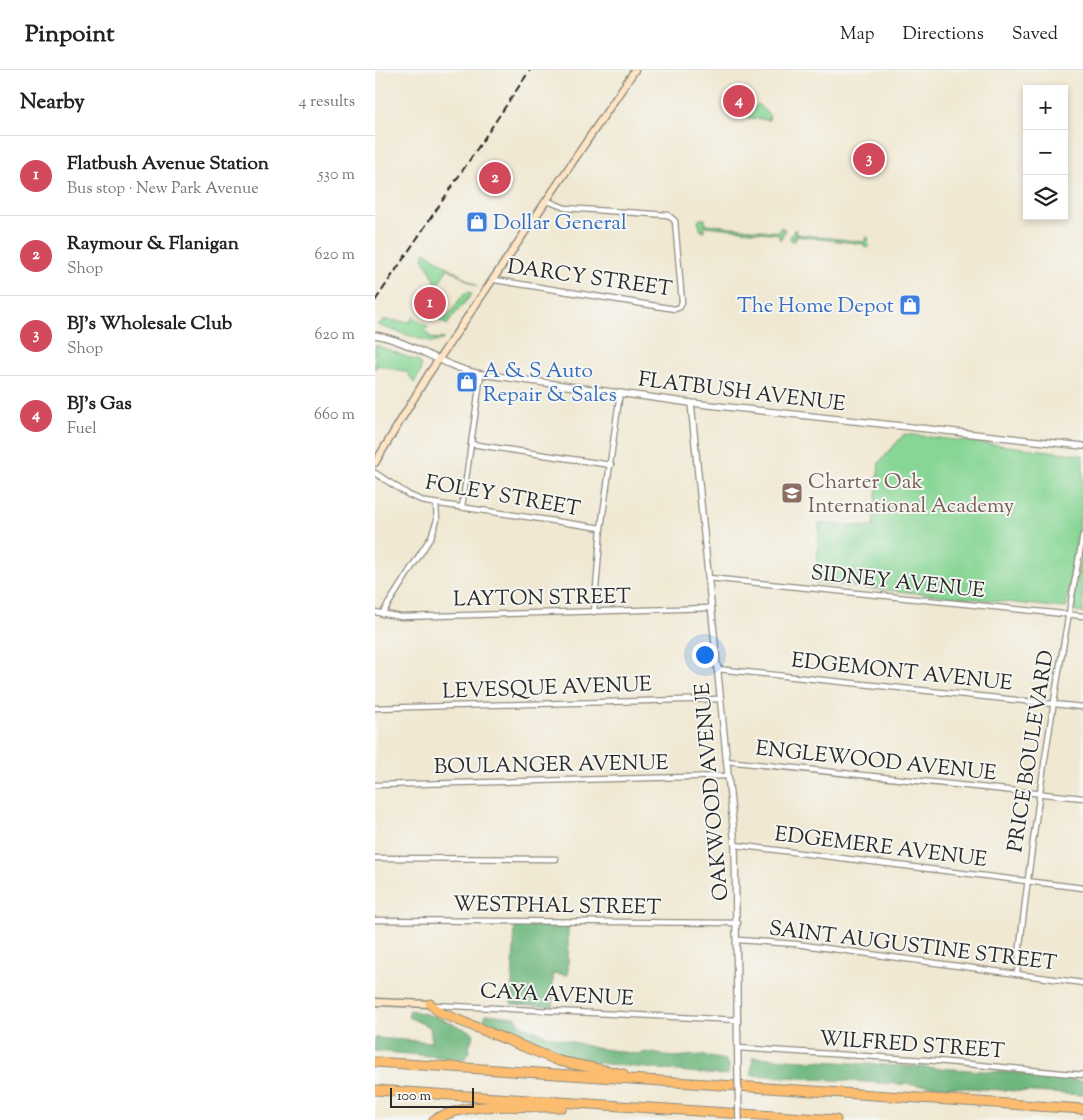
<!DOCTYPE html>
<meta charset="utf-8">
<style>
:root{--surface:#fff;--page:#f2f2f2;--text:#222;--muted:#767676;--line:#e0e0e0;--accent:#d1495b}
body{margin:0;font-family:"Sorts Mill Goudy",serif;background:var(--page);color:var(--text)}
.controls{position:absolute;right:15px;top:15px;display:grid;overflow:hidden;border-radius:0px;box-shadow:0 2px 8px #0003}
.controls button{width:45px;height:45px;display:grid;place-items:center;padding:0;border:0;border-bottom:1px solid var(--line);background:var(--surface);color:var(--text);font:25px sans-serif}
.scale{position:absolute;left:15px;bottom:12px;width:84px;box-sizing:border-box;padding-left:5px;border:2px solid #2b2b2b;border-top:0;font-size:14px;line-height:18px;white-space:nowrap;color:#2b2b2b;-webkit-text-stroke:4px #f6f6f2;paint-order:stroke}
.you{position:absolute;left:329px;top:584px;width:18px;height:18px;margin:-12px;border:4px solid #fff;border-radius:50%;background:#1a73e8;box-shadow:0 0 0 8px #1a73e833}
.badge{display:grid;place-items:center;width:32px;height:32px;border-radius:50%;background:var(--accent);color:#fff;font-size:16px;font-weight:700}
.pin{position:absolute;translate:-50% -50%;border:2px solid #fff;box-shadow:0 1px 5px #0006}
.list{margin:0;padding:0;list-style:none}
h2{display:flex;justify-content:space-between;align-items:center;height:65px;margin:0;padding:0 20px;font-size:21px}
h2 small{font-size:16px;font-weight:400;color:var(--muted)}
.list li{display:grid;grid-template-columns:32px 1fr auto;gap:15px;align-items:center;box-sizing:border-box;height:80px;padding:0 20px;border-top:1px solid var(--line)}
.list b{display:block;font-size:19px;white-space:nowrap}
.list p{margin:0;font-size:16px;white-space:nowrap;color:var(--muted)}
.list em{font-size:16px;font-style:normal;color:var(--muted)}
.icon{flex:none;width:28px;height:28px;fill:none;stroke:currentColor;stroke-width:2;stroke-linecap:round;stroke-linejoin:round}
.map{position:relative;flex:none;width:708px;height:1050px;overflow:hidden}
header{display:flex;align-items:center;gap:30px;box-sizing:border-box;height:70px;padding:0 25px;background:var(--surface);border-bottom:1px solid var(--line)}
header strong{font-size:24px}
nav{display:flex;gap:28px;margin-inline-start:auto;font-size:18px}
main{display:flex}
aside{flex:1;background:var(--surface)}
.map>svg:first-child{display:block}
.green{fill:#88d695;stroke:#5a8060}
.forest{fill:#6eb77e;stroke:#4c7154}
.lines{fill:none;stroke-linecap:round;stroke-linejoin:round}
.minor-casing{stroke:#8e8a7e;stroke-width:7}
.tertiary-casing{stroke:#8e8a7e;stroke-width:8}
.secondary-casing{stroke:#8e8a7e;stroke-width:9}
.motorway-casing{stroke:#8e8a7e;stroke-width:11}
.minor{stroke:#fff;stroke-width:4.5}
.tertiary{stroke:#fff;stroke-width:5.5}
.secondary{stroke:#fee5c5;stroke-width:6}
.motorway{stroke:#fcbd6f;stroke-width:9}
.rail{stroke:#2b2b2b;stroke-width:2;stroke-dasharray:8 4;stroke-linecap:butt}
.tertiary-bridge-casing{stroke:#8e8a7e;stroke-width:8;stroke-linecap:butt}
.tertiary-bridge{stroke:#fff;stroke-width:5.5}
.labels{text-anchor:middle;stroke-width:4;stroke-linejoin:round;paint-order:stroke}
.shop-label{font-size:21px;fill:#366cbe;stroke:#f6f6f2;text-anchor:start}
.street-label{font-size:21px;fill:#2b2b2b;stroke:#f6f6f2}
.education-label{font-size:21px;fill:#785e54;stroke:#f6f6f2;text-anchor:start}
</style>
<header>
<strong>Pinpoint</strong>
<nav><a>Map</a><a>Directions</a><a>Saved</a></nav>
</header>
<main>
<aside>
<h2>Nearby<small>4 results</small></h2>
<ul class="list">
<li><span class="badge">1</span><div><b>Flatbush Avenue Station</b><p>Bus stop · New Park Avenue</p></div><em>530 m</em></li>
<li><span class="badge">2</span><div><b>Raymour &amp; Flanigan</b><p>Shop</p></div><em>620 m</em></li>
<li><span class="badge">3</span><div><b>BJ's Wholesale Club</b><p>Shop</p></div><em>620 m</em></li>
<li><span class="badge">4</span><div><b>BJ's Gas</b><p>Fuel</p></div><em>660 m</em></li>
</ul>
</aside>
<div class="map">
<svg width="708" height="1050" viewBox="0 0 708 1050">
<rect width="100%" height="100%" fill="#f6f6f2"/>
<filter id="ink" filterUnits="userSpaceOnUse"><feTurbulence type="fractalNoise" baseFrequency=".02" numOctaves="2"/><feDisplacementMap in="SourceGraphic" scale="10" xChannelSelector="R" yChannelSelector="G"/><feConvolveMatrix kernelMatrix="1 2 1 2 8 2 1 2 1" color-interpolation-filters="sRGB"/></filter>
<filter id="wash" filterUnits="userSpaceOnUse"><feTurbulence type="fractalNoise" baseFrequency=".0096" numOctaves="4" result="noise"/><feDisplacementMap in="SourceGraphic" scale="20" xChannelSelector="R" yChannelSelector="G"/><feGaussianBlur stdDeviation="1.12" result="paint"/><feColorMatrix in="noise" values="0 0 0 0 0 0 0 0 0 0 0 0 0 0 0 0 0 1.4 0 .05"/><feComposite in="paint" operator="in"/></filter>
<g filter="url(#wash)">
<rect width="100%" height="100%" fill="#f0e8d2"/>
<g class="green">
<polygon points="383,34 395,46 394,50 371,48 371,45"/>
<polygon points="325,149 330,149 330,154 404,162 406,157 410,160 406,169 404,169 404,164 330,156 329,161 326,161 323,151"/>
<polygon points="420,159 421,164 490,172 491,168 493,167 494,177 490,178 489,174 421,166 420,171 417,171 415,168"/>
<polygon points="50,182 102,216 102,217 73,198 59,220 57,219 61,212 48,188"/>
<path d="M94,222l3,2c-9,11 -17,19 -25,31l-11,-7h11l17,-25z"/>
<polygon points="38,247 53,257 50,261 54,264 54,268 69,269 57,273 2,255 9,250 35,252"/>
<polygon points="0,275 43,291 46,295 45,303 39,313 32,302 3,295 0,299"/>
<polygon points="529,364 708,385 708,429 691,538 441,513 444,454 498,457 504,393"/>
<polygon points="708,471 708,543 702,542 698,536"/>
</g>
<g class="forest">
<polygon points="140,856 193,856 193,905 178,903 178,936 136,934"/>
<polygon points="35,940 62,947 97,962 99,965 94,976 95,982 89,989 0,981 0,968 57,972 55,957 33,947"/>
<polygon points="111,944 140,947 147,956 174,966 221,978 262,984 273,982 297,987 325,985 350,990 354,996 353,1004 345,1005 240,995 197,989 139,961 123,959 108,952"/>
<polygon points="378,987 643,1003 708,1011 708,1025 376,1005"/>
</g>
</g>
<g filter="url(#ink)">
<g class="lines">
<g class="minor-casing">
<g id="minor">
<polyline points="120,210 300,239 305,237 307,232 300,151 293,145 190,138 173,131"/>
<polyline points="96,374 236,395"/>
<polyline points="0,403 34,425 51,432 226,458"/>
<polyline points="87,437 106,304"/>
<polyline points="334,508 708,546"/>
<polyline points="0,542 26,547 336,538"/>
<polyline points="219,542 226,458 245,323"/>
<polyline points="7,544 56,467 62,450 61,434"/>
<polyline points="342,599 708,637"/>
<polyline points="0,638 345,629"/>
<polyline points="351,691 708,728"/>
<polyline points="0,715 352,706"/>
<polyline points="360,775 708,818"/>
<polyline points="0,788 181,789"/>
<polyline points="0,850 363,853"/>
<polyline points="363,870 421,874 708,913"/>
<path d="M642,904c15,-147 39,-293 66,-439"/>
<polyline points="58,935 363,950"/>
<polyline points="363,978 551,990 708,1005"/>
</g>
</g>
<g class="tertiary-casing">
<g id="tertiary">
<path d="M0,265c38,7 68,32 106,39l210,29 392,43"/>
<polyline points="316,333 360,775 363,1004"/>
</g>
</g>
<g class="secondary-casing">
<g id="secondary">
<polyline points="0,393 53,305 260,0"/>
<polyline points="0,932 55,934"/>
</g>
</g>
<g class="motorway-casing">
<g id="motorway">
<polyline points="55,934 66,943 184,991 248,1004"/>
<polyline points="0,992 708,1039"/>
<polyline points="0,1020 461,1050"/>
<path d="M59,1050c34,-20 89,-12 128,-13"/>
</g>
</g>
<use href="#minor" class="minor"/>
<use href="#tertiary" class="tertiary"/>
<use href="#secondary" class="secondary"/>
<use href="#motorway" class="motorway"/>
<polyline class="rail" points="0,231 155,0"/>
<g class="tertiary-bridge-casing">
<polyline id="tertiary-bridge" points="363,1004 364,1050"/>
</g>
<use href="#tertiary-bridge" class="tertiary-bridge"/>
</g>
</g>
<defs>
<g id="shop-square" transform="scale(1.125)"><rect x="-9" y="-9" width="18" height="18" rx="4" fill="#3f7fe0" stroke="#f6f6f2"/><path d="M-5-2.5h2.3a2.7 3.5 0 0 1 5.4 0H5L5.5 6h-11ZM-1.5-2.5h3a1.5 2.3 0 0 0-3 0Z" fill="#fff"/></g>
<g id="school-square" transform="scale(1.125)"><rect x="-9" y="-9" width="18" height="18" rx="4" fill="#8d6e63" stroke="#f6f6f2"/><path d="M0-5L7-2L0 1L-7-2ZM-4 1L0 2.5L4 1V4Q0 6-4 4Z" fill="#fff"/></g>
</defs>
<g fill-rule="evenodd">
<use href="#shop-square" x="102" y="152"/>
<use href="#shop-square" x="535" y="235"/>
<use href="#shop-square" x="92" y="312"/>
<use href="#school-square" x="417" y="423"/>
</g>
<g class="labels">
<g class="shop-label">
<text x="118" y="159">Dollar General</text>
<text x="519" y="242" text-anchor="end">The Home Depot</text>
<text x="108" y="307">A &amp; S Auto<tspan x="108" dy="24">Repair &amp; Sales</tspan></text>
</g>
<g class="street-label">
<text transform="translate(215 207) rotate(8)" y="7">DARCY STREET</text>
<text transform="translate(367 321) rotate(7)" y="7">FLATBUSH AVENUE</text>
<text transform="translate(128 425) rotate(10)" y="7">FOLEY STREET</text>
<text transform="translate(523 511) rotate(6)" y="7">SIDNEY AVENUE</text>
<text transform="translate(167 527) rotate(-1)" y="7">LAYTON STREET</text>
<text transform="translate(527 601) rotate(6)" y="7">EDGEMONT AVENUE</text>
<text transform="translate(172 617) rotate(-2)" y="7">LEVESQUE AVENUE</text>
<text transform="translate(655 681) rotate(-81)" y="7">PRICE BOULEVARD</text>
<text transform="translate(501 690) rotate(6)" y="7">ENGLEWOOD AVENUE</text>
<text transform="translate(176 694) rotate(-1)" y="7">BOULANGER AVENUE</text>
<text transform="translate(336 722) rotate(-95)" y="7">OAKWOOD AVENUE</text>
<text transform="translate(506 776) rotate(7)" y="7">EDGEMERE AVENUE</text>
<text transform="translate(182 835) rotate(1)" y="7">WESTPHAL STREET</text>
<text transform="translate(538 875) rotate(7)" y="7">SAINT AUGUSTINE STREET</text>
<text transform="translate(182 924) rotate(3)" y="7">CAYA AVENUE</text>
<text transform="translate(537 974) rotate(4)" y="7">WILFRED STREET</text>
</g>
<g class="education-label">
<text x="433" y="418">Charter Oak<tspan x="433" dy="24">International Academy</tspan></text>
</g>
</g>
</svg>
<div class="controls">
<button>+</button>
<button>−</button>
<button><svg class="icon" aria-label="layers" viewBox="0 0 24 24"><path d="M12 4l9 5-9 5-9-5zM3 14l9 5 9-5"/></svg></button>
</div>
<div class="scale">100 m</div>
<div class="you"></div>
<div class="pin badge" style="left:55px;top:233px">1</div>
<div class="pin badge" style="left:120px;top:108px">2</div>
<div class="pin badge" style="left:494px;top:89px">3</div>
<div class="pin badge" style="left:364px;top:31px">4</div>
</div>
</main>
